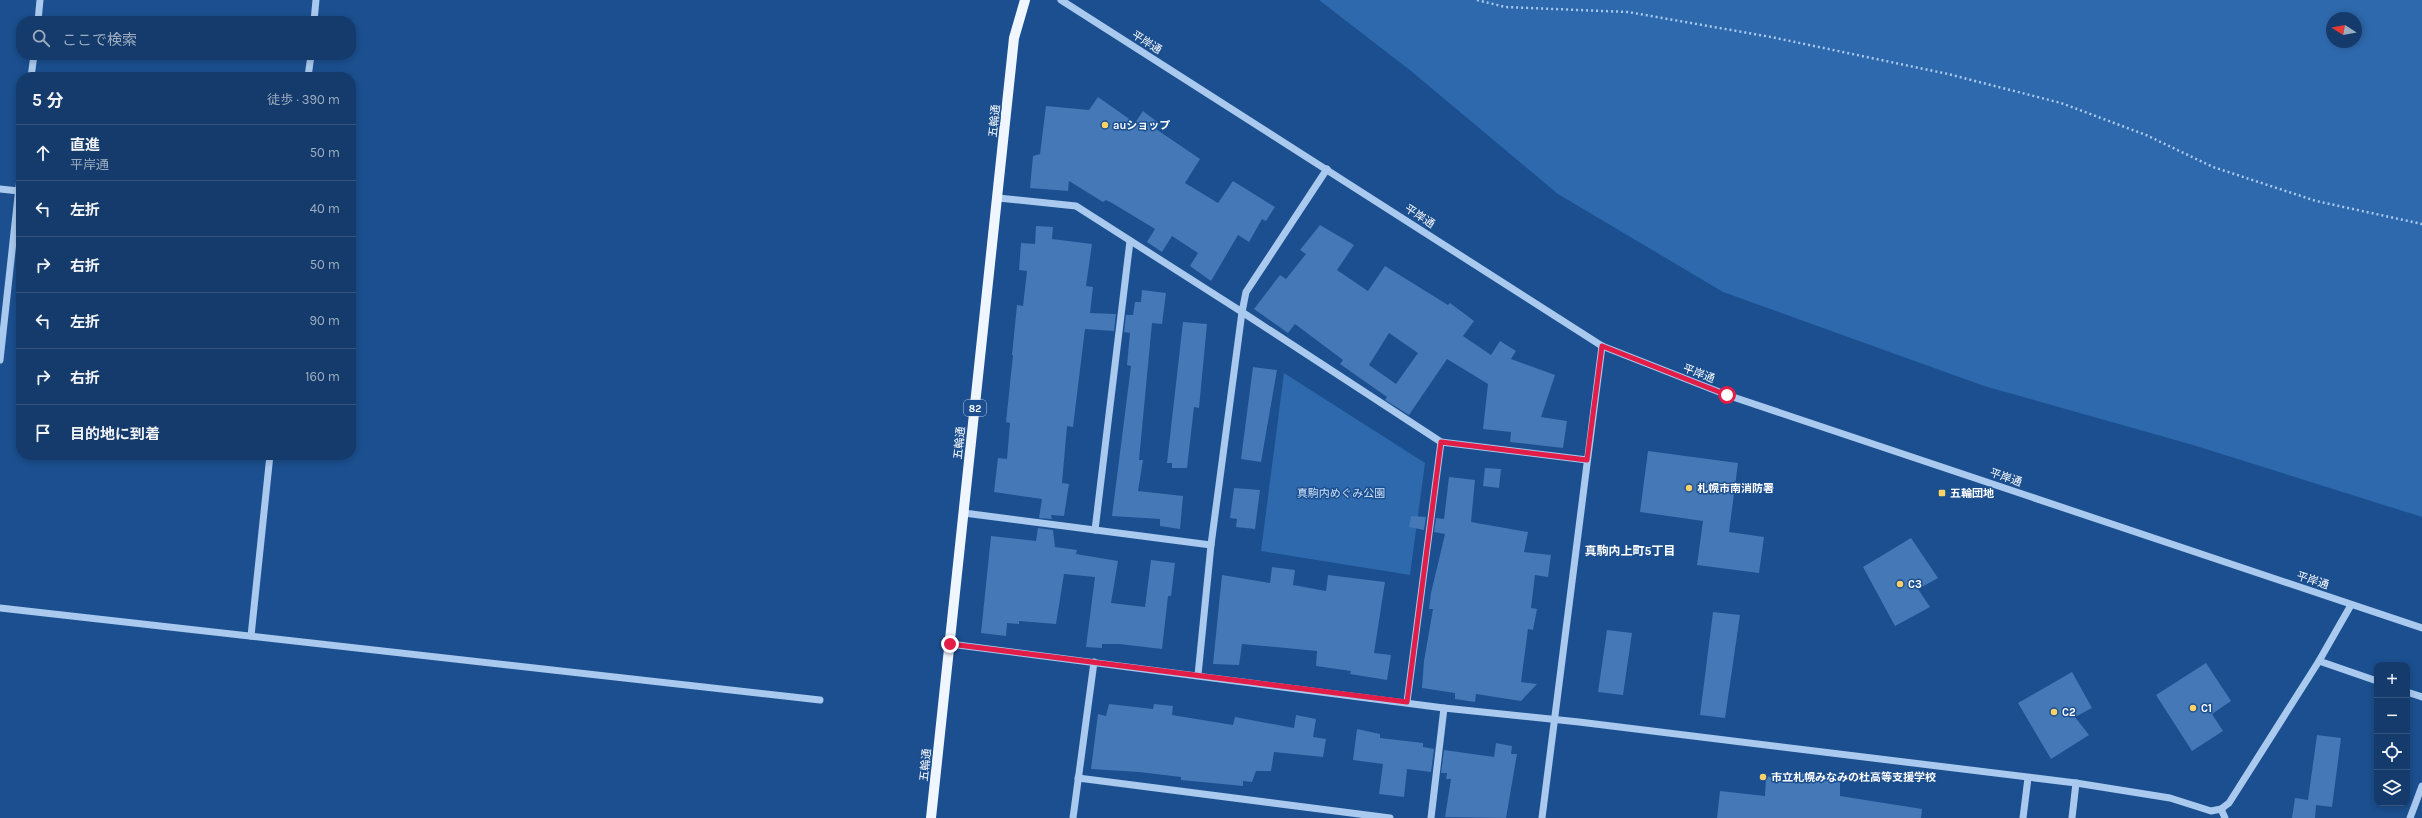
<!DOCTYPE html>
<html lang="ja">
<meta charset="utf-8">
<style>
:root{--surface:#143b6b;--page:#214673;--text:#f1f3f6;--muted:#9dadc1;--line:#33557e}
body{margin:0;font-family:Karla,"Noto Sans JP",sans-serif;background:var(--page);color:var(--text)}
.controls{position:absolute;right:12px;bottom:12px;display:grid;overflow:hidden;border-radius:8px;box-shadow:0 2px 6px #0003}
.controls button{width:36px;height:36px;display:grid;place-items:center;padding:0;border:0;border-bottom:1px solid var(--line);background:var(--surface);color:var(--text);font:20px sans-serif}
.compass{position:absolute;left:2326px;top:12px;width:36px;height:36px;border-radius:50%;background:var(--surface);box-shadow:0 2px 6px #0003;rotate:281deg}
.stop{position:absolute;width:12px;height:12px;margin:-9px;border:3px solid #e11d48;border-radius:50%;background:#fff}
.stop.end{background:#e11d48;border-color:#fff;box-shadow:0 1px 4px #0008}
.list{margin:0;padding:0;list-style:none}
h2{display:flex;justify-content:space-between;align-items:center;height:52px;margin:0;padding:0 16px;font-size:17px}
h2 small{font-size:13px;font-weight:400;color:var(--muted)}
.list li{display:grid;grid-template-columns:26px 1fr auto;gap:12px;align-items:center;box-sizing:border-box;height:56px;padding:0 16px;border-top:1px solid var(--line)}
.list b{display:block;font-size:15px;white-space:nowrap}
.list p{margin:0;font-size:13px;white-space:nowrap;color:var(--muted)}
.list em{font-size:13px;font-style:normal;color:var(--muted)}
.icon{flex:none;width:22px;height:22px;fill:none;stroke:currentColor;stroke-width:2;stroke-linecap:round;stroke-linejoin:round}
.map{position:relative;flex:none;width:2422px;height:818px;overflow:hidden}
.search{position:absolute;background:var(--surface);box-shadow:0 2px 6px #0003;left:16px;top:16px;width:340px;height:44px;display:flex;align-items:center;gap:10px;box-sizing:border-box;padding:0 14px;border-radius:16px;color:var(--muted);font-size:15px}
.panel{position:absolute;background:var(--surface);box-shadow:0 2px 6px #0003;left:16px;top:72px;width:340px;height:388px;border-radius:16px}
.map>svg:first-child{display:block}
.green{fill:#2e69ad;fill-rule:evenodd}
.building{fill:#4478b7;fill-rule:evenodd}
.lines{fill:none;stroke-linecap:round;stroke-linejoin:round}
.path{stroke:#a9c9ee;stroke-width:2.5;stroke-dasharray:2 3;stroke-linecap:butt}
.minor{stroke:#a9c9ee;stroke-width:7}
.major{stroke:#f0f6ff;stroke-width:10}
.route{stroke:#e11d48;stroke-width:5}
.poi-dot{fill:#ffd166;stroke:#1b4f8f;stroke-width:1.5}
.labels{text-anchor:middle;stroke-width:3;stroke-linejoin:round;paint-order:stroke}
.shield{fill:#1b4f8f;stroke:#bbcadd;stroke-width:1}
.shield-label{font-size:10px;font-weight:bold;fill:#fff}
.street-label{font-size:11px;fill:#fff;stroke:#1b4f8f}
.poi-label{font-size:11px;font-weight:bold;fill:#fff;stroke:#1b4f8f;text-anchor:start}
.park-label{font-size:11px;fill:#cfe3fa;stroke:#1b4f8f}
.neighbourhood-label{font-size:12px;font-weight:bold;fill:#fff;stroke:#1b4f8f}
</style>
<div class="map">
<svg width="2422" height="818" viewBox="0 0 2422 818">
<rect width="100%" height="100%" fill="#1b4f8f"/>
<g class="green">
<path d="M1319,0h1103v517l-229,-72 -209,-59 -261,-94 -165,-98 -147,-123zM2332,18h24v24h-24z"/>
<polygon points="1284,373 1425,463 1410,575 1261,551"/>
</g>
<g class="building">
<polygon points="1098,97 1135,123 1143,111 1160,124 1156,129 1200,159 1185,183 1218,203 1233,181 1275,207 1266,221 1262,219 1249,242 1238,235 1211,281 1190,266 1198,253 1172,236 1162,252 1147,242 1155,229 1112,203 1106,200 1103,202 1069,181 1068,191 1030,188 1033,156 1040,154 1046,106 1089,110"/>
<path d="M1320,225l34,20 -17,25 31,21 17,-25 63,39 2,-2 24,18 -11,15 28,19 9,-14 16,10 -5,8 44,16 -14,42 26,4 -4,27 -53,-6 1,-10 -28,-3 5,-45 -41,-25 -38,56 -24,-15 2,-3 -47,-33 3,-4 -48,-36 -7,9 -34,-24 26,-34 6,4 20,-25 -6,-4zM1389,333l29,20 -22,31 -27,-19z"/>
<polygon points="1036,226 1053,227 1052,239 1092,244 1086,286 1093,287 1090,313 1116,314 1114,331 1085,329 1073,427 1067,426 1062,483 1069,484 1064,516 1051,515 1052,519 1039,518 1042,499 994,492 998,458 1007,459 1010,423 1006,422 1013,355 1012,355 1017,305 1023,306 1027,271 1019,270 1021,243 1035,244"/>
<polygon points="1142,290 1166,293 1162,324 1152,323 1139,460 1143,460 1138,491 1183,496 1180,529 1160,526 1160,519 1112,516 1131,366 1127,365 1130,333 1124,332 1126,315 1133,315 1135,302 1141,302"/>
<polygon points="1183,322 1207,324 1199,408 1194,407 1187,468 1172,468 1172,463 1167,463"/>
<polygon points="1253,367 1277,370 1261,462 1241,459"/>
<polygon points="1648,451 1738,463 1729,532 1764,537 1759,573 1697,565 1703,521 1640,512"/>
<polygon points="1485,468 1501,469 1499,488 1483,486"/>
<polygon points="1449,477 1475,480 1471,522 1528,532 1524,552 1551,555 1548,577 1535,575 1531,608 1537,609 1533,630 1528,629 1521,682 1537,684 1521,701 1476,694 1475,702 1455,699 1455,693 1422,688 1424,661 1433,609 1429,609 1431,593 1445,534 1434,532 1436,518 1444,519"/>
<polygon points="1234,488 1260,490 1255,529 1236,527 1237,519 1230,518"/>
<polygon points="1411,516 1426,517 1424,530 1409,527"/>
<polygon points="1038,528 1053,530 1055,547 1077,550 1076,554 1118,561 1111,603 1145,607 1151,560 1175,563 1171,596 1168,596 1162,649 1119,644 1102,644 1102,648 1086,647 1095,577 1064,574 1056,624 1019,621 1019,624 1007,623 1006,636 981,633 991,536 1036,541"/>
<polygon points="1911,538 1938,578 1918,589 1930,607 1895,626 1863,567"/>
<polygon points="1272,567 1295,570 1293,585 1326,591 1328,575 1385,582 1374,653 1391,655 1387,680 1350,674 1351,671 1316,666 1317,651 1242,644 1239,665 1213,664 1222,575 1270,583"/>
<polygon points="1713,612 1740,615 1725,718 1700,715"/>
<polygon points="1607,630 1632,633 1623,695 1598,692"/>
<polygon points="2206,663 2231,701 2212,714 2223,731 2192,751 2156,695"/>
<polygon points="2072,672 2092,708 2075,717 2089,735 2051,759 2018,703"/>
<polygon points="1109,704 1153,709 1154,704 1173,706 1172,715 1233,725 1235,717 1294,728 1296,715 1316,719 1313,737 1326,739 1323,757 1274,752 1271,771 1256,771 1252,782 1243,781 1243,786 1181,780 1181,777 1139,772 1091,769 1098,714 1106,716"/>
<polygon points="1357,729 1380,734 1380,738 1423,743 1423,747 1434,749 1431,772 1407,769 1404,797 1379,794 1383,764 1353,760"/>
<polygon points="2317,735 2341,738 2332,807 2316,805 2315,818 2292,818 2295,798 2308,800"/>
<polygon points="1496,743 1512,746 1511,754 1517,754 1506,818 1445,817 1451,779 1446,779 1447,773 1441,773 1444,750 1494,757"/>
<polygon points="1794,772 1840,779 1840,796 1922,809 1921,818 1717,818 1720,791 1765,796 1766,776 1792,782"/>
</g>
<g class="lines">
<polyline class="path" points="1477,0 1505,7 1628,12 1771,37 1948,74 2061,103 2146,135 2213,167 2316,201 2422,224"/>
<g class="minor">
<polyline points="1061,0 1602,346 1727,395 2422,628"/>
<polyline points="38,21 40,0"/>
<polyline points="314,21 316,0"/>
<polyline points="31,77 34,55"/>
<polyline points="308,77 311,55"/>
<polyline points="1327,169 1246,292 1242,312 1441,442 1587,460"/>
<polyline points="0,189 19,191"/>
<polyline points="998,198 1076,206 1242,312 1211,545 1198,675"/>
<polyline points="0,360 21,169"/>
<polyline points="964,513 1211,545"/>
<polyline points="1095,530 1130,241"/>
<polyline points="0,608 820,700"/>
<polyline points="251,636 270,455"/>
<polyline points="950,644 1444,708 1579,722 2076,783 2170,798 2211,811 2221,809 2229,803 2319,661 2351,605"/>
<polyline points="2319,661 2377,681"/>
<polyline points="2407,692 2422,697"/>
<polyline points="1407,702 1441,442"/>
<polyline points="1078,778 1390,818"/>
<polyline points="2221,809 2225,818"/>
<polyline points="1073,818 1094,662"/>
<polyline points="1431,818 1444,708"/>
<polyline points="1542,818 1602,346"/>
<polyline points="2023,818 2028,778"/>
<polyline points="2072,818 2076,783"/>
<polyline points="2410,818 2422,786"/>
</g>
<polyline class="major" points="931,818 1014,38 1025,0"/>
</g>
<g class="lines">
<polyline class="route" points="950,644 1407,702 1441,442 1587,460 1602,346 1727,395"/>
</g>
<g class="poi-dot">
<circle cx="1105" cy="125" r="4"/>
<circle cx="1689" cy="488" r="4"/>
<rect x="1938" y="489" width="8" height="8" rx="2"/>
<circle cx="1900" cy="584" r="4"/>
<circle cx="2193" cy="708" r="4"/>
<circle cx="2054" cy="712" r="4"/>
<circle cx="1763" cy="777" r="4"/>
</g>
<g class="labels">
<rect class="shield" x="964" y="400" width="22" height="16" rx="3"/>
<g class="shield-label">
<text x="975" y="412">82</text>
</g>
<g class="street-label">
<text transform="translate(1147 42) rotate(32)" y="4">平岸通</text>
<text transform="translate(994 121) rotate(-84)" y="4">五輪通</text>
<text transform="translate(1420 216) rotate(33)" y="4">平岸通</text>
<text transform="translate(1699 373) rotate(20)" y="4">平岸通</text>
<text transform="translate(959 443) rotate(-84)" y="4">五輪通</text>
<text transform="translate(2006 477) rotate(19)" y="4">平岸通</text>
<text transform="translate(2313 580) rotate(18)" y="4">平岸通</text>
<text transform="translate(925 765) rotate(-84)" y="4">五輪通</text>
</g>
<g class="poi-label">
<text x="1113" y="129">auショップ</text>
<text x="1697" y="492">札幌市南消防署</text>
<text x="1950" y="497">五輪団地</text>
<text x="1908" y="588">C3</text>
<text x="2201" y="712">C1</text>
<text x="2062" y="716">C2</text>
<text x="1771" y="781">市立札幌みなみの杜高等支援学校</text>
</g>
<g class="park-label">
<text x="1341" y="497">真駒内めぐみ公園</text>
</g>
<g class="neighbourhood-label">
<text x="1630" y="555">真駒内上町5丁目</text>
</g>
</g>
</svg>
<div class="controls">
<button>+</button>
<button>−</button>
<button><svg class="icon" aria-label="locate" viewBox="0 0 24 24"><circle cx="12" cy="12" r="6"/><path d="M12 2v4M12 18v4M2 12h4M18 12h4"/></svg></button>
<button><svg class="icon" aria-label="layers" viewBox="0 0 24 24"><path d="M12 4l9 5-9 5-9-5zM3 14l9 5 9-5"/></svg></button>
</div>
<svg class="compass" viewBox="-18 -18 36 36"><path d="M0-13l5 13h-10z" fill="#e53935"/><path d="M0 13l5-13h-10z" fill="#9dadc1"/></svg>
<div class="stop" style="left:1727px;top:395px"></div>
<div class="stop end" style="left:950px;top:644px"></div>
<div class="search"><svg class="icon" aria-label="search" viewBox="0 0 24 24"><circle cx="10" cy="10" r="6"/><path d="M15 15l6 6"/></svg>ここで検索</div>
<section class="panel">
<h2>5 分<small>徒歩 · 390 m</small></h2>
<ul class="list">
<li><svg class="icon" aria-label="ahead" viewBox="0 0 24 24"><path d="M12 20V5M6 11l6-6 6 6"/></svg><div><b>直進</b><p>平岸通</p></div><em>50 m</em></li>
<li><svg class="icon" aria-label="left" viewBox="0 0 24 24"><path d="M17 20v-9H6M10 6l-5 5 5 5"/></svg><div><b>左折</b></div><em>40 m</em></li>
<li><svg class="icon" aria-label="right" viewBox="0 0 24 24"><path d="M7 20v-9h11M14 6l5 5-5 5"/></svg><div><b>右折</b></div><em>50 m</em></li>
<li><svg class="icon" aria-label="left" viewBox="0 0 24 24"><path d="M17 20v-9H6M10 6l-5 5 5 5"/></svg><div><b>左折</b></div><em>90 m</em></li>
<li><svg class="icon" aria-label="right" viewBox="0 0 24 24"><path d="M7 20v-9h11M14 6l5 5-5 5"/></svg><div><b>右折</b></div><em>160 m</em></li>
<li><svg class="icon" aria-label="arrive" viewBox="0 0 24 24"><path d="M6 21V4h12l-3 4 3 4H6"/></svg><div><b>目的地に到着</b></div></li>
</ul>
</section>
</div>
